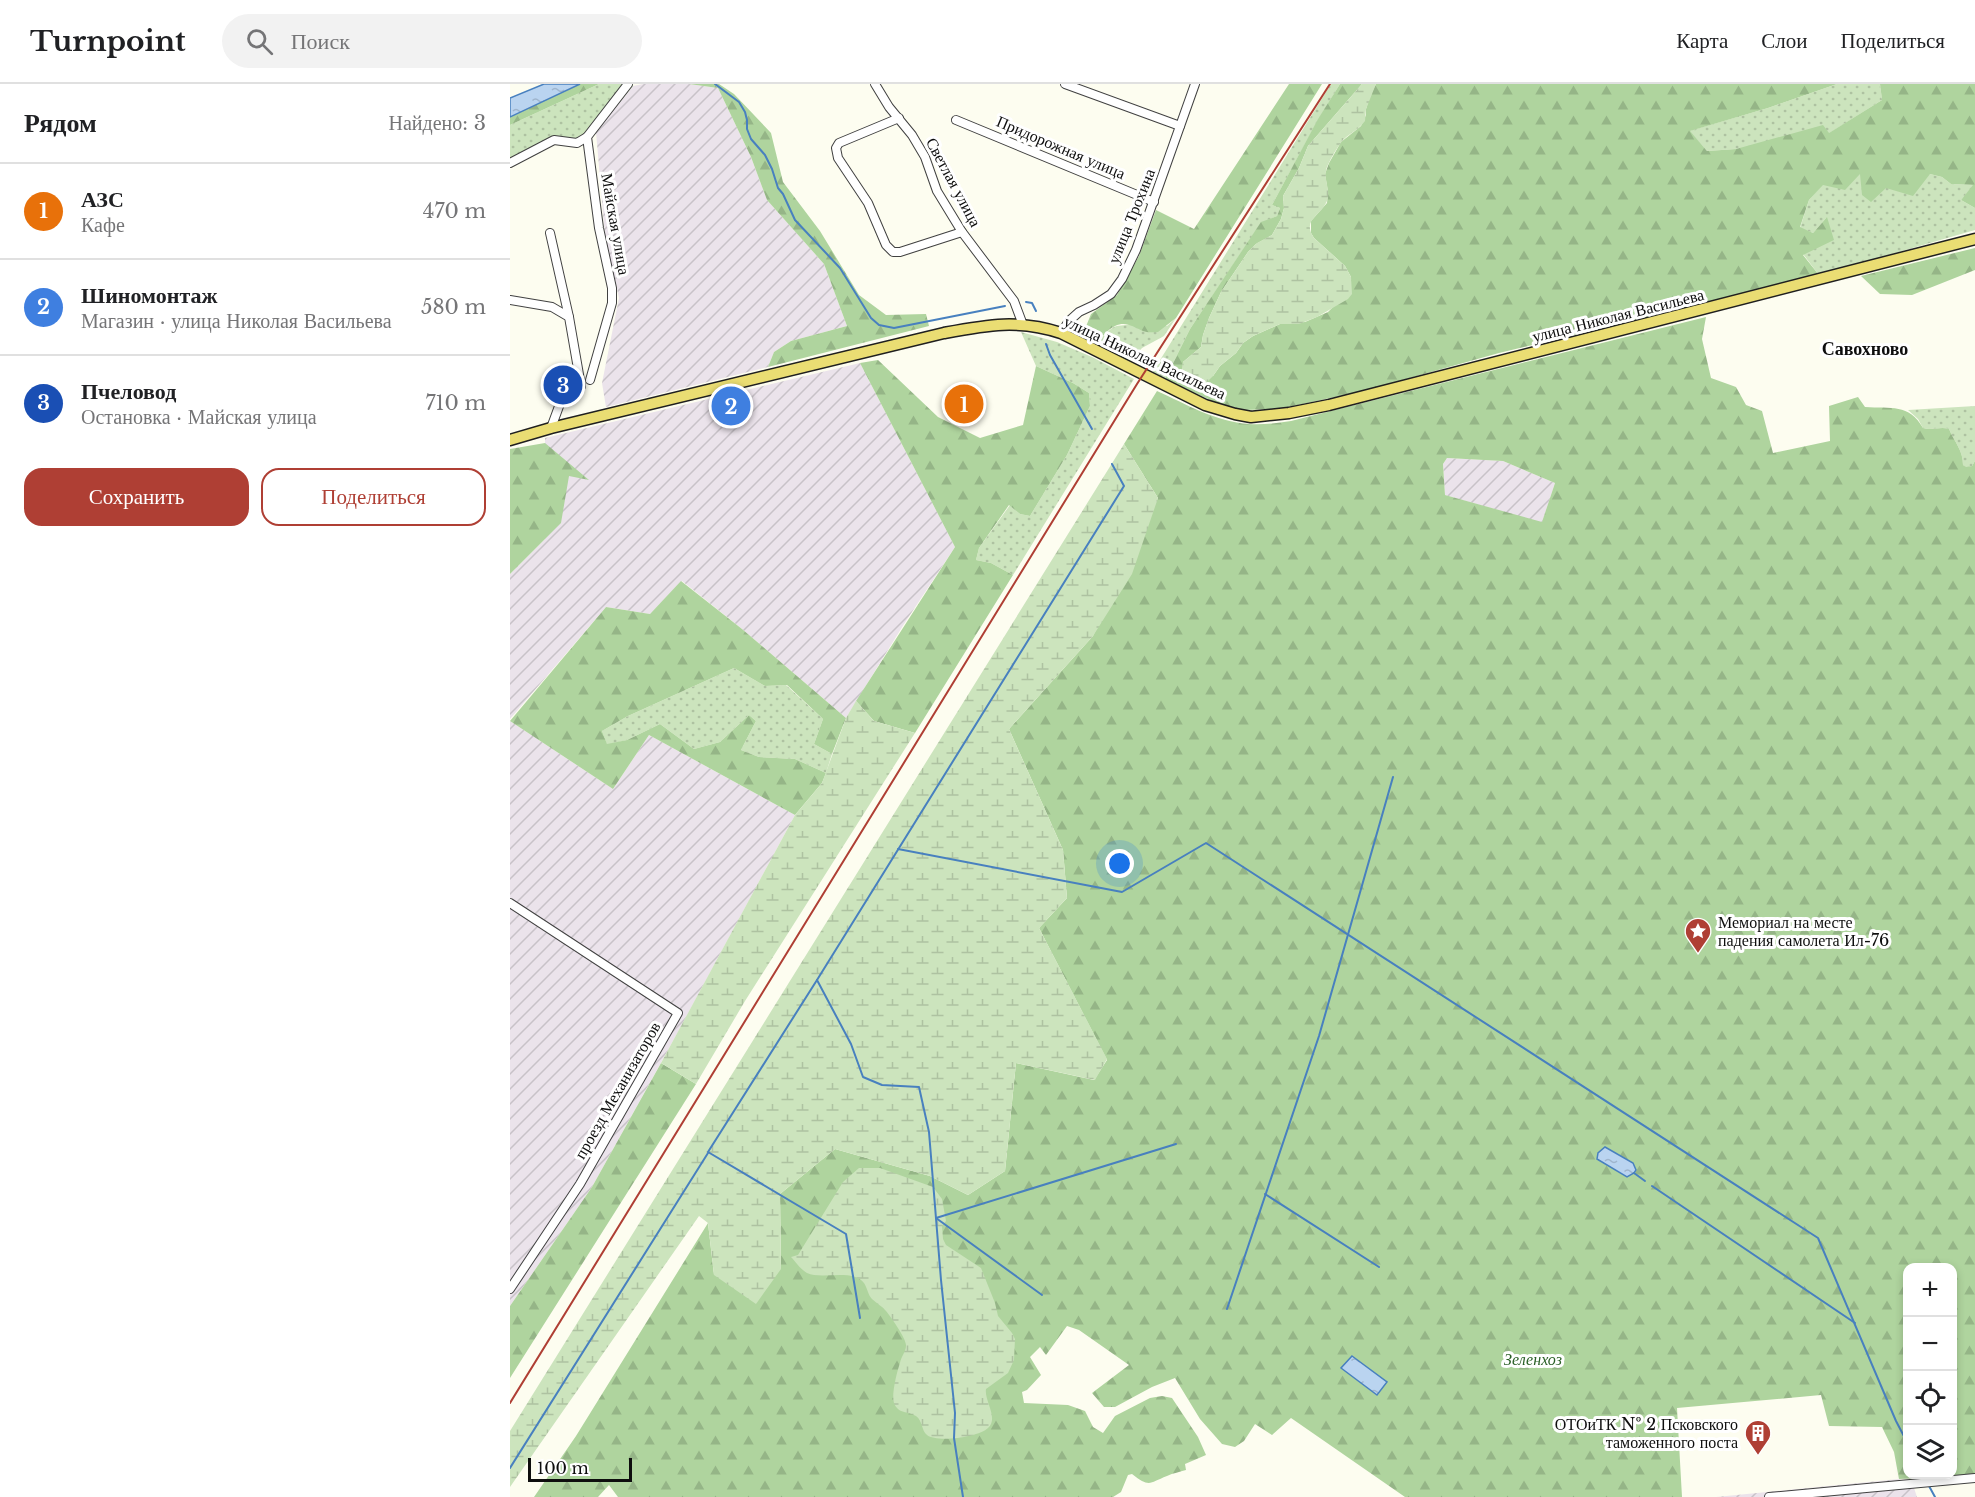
<!DOCTYPE html>
<html lang="ru">
<meta charset="utf-8">
<style>
:root{--surface:#fff;--page:#f2f2f2;--text:#202124;--muted:#757577;--line:#e0e0e0;--accent:#af3f34}
body{margin:0;font-family:"Libre Baskerville",serif;background:var(--page);color:var(--text)}
.controls{position:absolute;right:18px;bottom:18px;display:grid;overflow:hidden;border-radius:12px;box-shadow:0 3px 9px #0003}
.controls button{width:54px;height:54px;display:grid;place-items:center;padding:0;border:0;border-bottom:2px solid var(--line);background:var(--surface);color:var(--text);font:30px sans-serif}
.scale{position:absolute;left:18px;bottom:15px;width:104px;box-sizing:border-box;padding-left:6px;border:3px solid #0e0e0e;border-top:0;font-size:16px;line-height:21px;white-space:nowrap;color:#0e0e0e;-webkit-text-stroke:4px #fff;paint-order:stroke}
.you{position:absolute;left:610px;top:780px;width:21px;height:21px;margin:-15px;border:4px solid #fff;border-radius:50%;background:#1a73e8;box-shadow:0 0 0 9px #1a73e833}
.badge{display:grid;place-items:center;width:39px;height:39px;border-radius:50%;background:var(--accent);color:#fff;font-size:20px;font-weight:700}
.pin{position:absolute;translate:-50% -50%;border:3px solid #fff;box-shadow:0 2px 6px #0006}
.list{margin:0;padding:0;list-style:none}
h2{display:flex;justify-content:space-between;align-items:center;height:78px;margin:0;padding:0 24px;font-size:26px}
h2 small{font-size:20px;font-weight:400;color:var(--muted)}
.list li{display:grid;grid-template-columns:39px 1fr auto;gap:18px;align-items:center;box-sizing:border-box;height:96px;padding:0 24px;border-top:2px solid var(--line)}
.list b{display:block;font-size:22px;white-space:nowrap}
.list p{margin:0;font-size:20px;white-space:nowrap;color:var(--muted)}
.list em{font-size:20px;font-style:normal;color:var(--muted)}
.actions{display:flex;gap:12px;padding:18px 24px}
.actions a{flex:1;padding:14px 0;border:2px solid var(--accent);border-radius:18px;text-align:center;font-size:21px;color:var(--accent)}
.actions .main{background:var(--accent);color:#fff}
.icon{flex:none;width:33px;height:33px;fill:none;stroke:currentColor;stroke-width:2;stroke-linecap:round;stroke-linejoin:round}
.map{position:relative;flex:none;width:1465px;height:1413px;overflow:hidden}
header{display:flex;align-items:center;gap:36px;box-sizing:border-box;height:84px;padding:0 30px;background:var(--surface);border-bottom:2px solid var(--line)}
header strong{font-size:28px}
nav{display:flex;gap:33px;margin-inline-start:auto;font-size:21px}
.search{width:420px;height:54px;background:var(--page);display:flex;align-items:center;gap:15px;box-sizing:border-box;padding:0 21px;border-radius:33px;color:var(--muted);font-size:22px}
main{display:flex}
aside{flex:1;background:var(--surface)}
.map>svg:first-child{display:block}
.industrial{fill:url(#industrial-furrows)}
.grass{fill:url(#grass-dots)}
.forest{fill:url(#forest-firs);fill-rule:evenodd}
.wetland{fill:url(#wetland-marsh)}
.water{fill:url(#water-ripples);stroke:#4880bf;stroke-width:1.5}
.lines{fill:none;stroke-linecap:round;stroke-linejoin:round}
.stream{stroke:#4880bf;stroke-width:2}
.minor-casing{stroke:#414141;stroke-width:10}
.major-casing{stroke:#1f1f1f;stroke-width:13}
.minor{stroke:#fff;stroke-width:8}
.major{stroke:#eadd73;stroke-width:10}
.rail{stroke:#af3f34;stroke-width:2}
.labels{text-anchor:middle;stroke-width:6;stroke-linejoin:round;paint-order:stroke}
.street-label{font-size:16px;fill:#0e0e0e;stroke:#fff}
.poi-label{font-size:16px;fill:#0e0e0e;stroke:#fff;text-anchor:start}
.park-label{font-size:16px;font-style:italic;fill:#295f25;stroke:#fff}
.neighbourhood-label{font-size:18px;font-weight:bold;fill:#0e0e0e;stroke:#fff}
</style>
<header>
<strong>Turnpoint</strong>
<div class="search"><svg class="icon" aria-label="search" viewBox="0 0 24 24"><circle cx="10" cy="10" r="6"/><path d="M15 15l6 6"/></svg>Поиск</div>
<nav><a>Карта</a><a>Слои</a><a>Поделиться</a></nav>
</header>
<main>
<aside>
<h2>Рядом<small>Найдено: 3</small></h2>
<ul class="list">
<li><span class="badge" style="background:#e8710a">1</span><div><b>АЗС</b><p>Кафе</p></div><em>470 m</em></li>
<li><span class="badge" style="background:#3f7fe0">2</span><div><b>Шиномонтаж</b><p>Магазин · улица Николая Васильева</p></div><em>580 m</em></li>
<li><span class="badge" style="background:#1a4fb4">3</span><div><b>Пчеловод</b><p>Остановка · Майская улица</p></div><em>710 m</em></li>
</ul>
<div class="actions"><a class="main">Сохранить</a><a>Поделиться</a></div>
</aside>
<div class="map">
<svg width="1465" height="1413" viewBox="0 0 1465 1413">
<defs>
<pattern id="industrial-furrows" width="10" height="10" patternUnits="userSpaceOnUse" patternTransform="scale(1.5)"><rect width="10" height="10" fill="#ebe3eb"/><path d="M-1 1l2-2M0 10L10 0M9 11l2-2" fill="none" stroke="#c8c2c8"/></pattern>
<pattern id="grass-dots" width="8" height="8" patternUnits="userSpaceOnUse" patternTransform="scale(1.5)"><rect width="8" height="8" fill="#cce4bd"/><path d="M2 2h.1M6 6h.1" fill="none" stroke="#aec2a1" stroke-width="1.8" stroke-linecap="round"/></pattern>
<pattern id="forest-firs" width="22" height="20" patternUnits="userSpaceOnUse" patternTransform="scale(1.5)"><rect width="22" height="20" fill="#afd49e"/><path d="M5 1l3.5 6h-7zM16 11l3.5 6h-7z" fill="#95b587"/></pattern>
<pattern id="wetland-marsh" width="20" height="14" patternUnits="userSpaceOnUse" patternTransform="scale(1.5)"><rect width="20" height="14" fill="#cce4bd"/><path d="M1 5h8M5 5V1M11 12h8M15 12V8" fill="none" stroke="#aec2a1"/></pattern>
<pattern id="water-ripples" width="26" height="14" patternUnits="userSpaceOnUse" patternTransform="scale(1.5)"><rect width="26" height="14" fill="#bad4f0"/><path d="M2 4q2-2 4 0t4 0M15 11q2-2 4 0t4 0" fill="none" stroke="#9fb5cd"/></pattern>
</defs>
<rect width="100%" height="100%" fill="#fdfdf0"/>
<g class="industrial">
<polygon points="133,0 179,0 208,4 241,73 257,116 314,180 337,242 281,257 264,268 258,283 96,323 92,299 109,214 95,152 86,48 123,2"/>
<polygon points="350,279 445,463 394,540 336,634 232,545 172,497 140,530 96,523 0,635 0,490 35,455 35,354"/>
<polygon points="937,374 993,377 1045,399 1032,439 935,411 933,380"/>
<polygon points="0,637 103,705 139,651 285,731 168,948 82,1103 0,1222"/>
<polygon points="1389,1395 1404,1404 1407,1413 1206,1413"/>
</g>
<g class="grass">
<polygon points="89,0 123,0 123,2 86,48 71,55 46,52 0,75 0,41"/>
<polygon points="821,0 830,0 808,36 762,121 770,124 767,132 751,139 680,245 655,295 642,289"/>
<polygon points="1327,0 1370,0 1372,16 1318,50 1226,65 1197,67 1179,47 1258,24"/>
<polygon points="1350,89 1375,104 1420,90 1432,93 1441,100 1464,101 1451,116 1465,124 1465,146 1309,191 1293,170 1317,133 1303,149 1290,144 1299,116 1313,100"/>
<path d="M666,234l-12,18 -22,12 -12,14 -35,-21c9,-3 11,-10 19,-14 7,-4 42,-1 53,-1z"/>
<polygon points="511,248 547,258 582,273 624,295 503,491 481,479 466,476 469,464 500,421 510,430 520,432 557,371 580,322 579,309 563,299 526,282"/>
<path d="M1465,322v55l-3,5 -6,2 -3,-3c0,-15 -8,-22 -14,-36 -9,-3 -17,2 -26,-1l-5,-9 -10,-9z"/>
<polygon points="224,584 255,602 276,601 313,635 304,660 322,670 316,689 285,675 249,673 231,666 246,637 239,631 210,658 184,665 150,640 117,656 97,661 92,647 118,632"/>
</g>
<g class="forest">
<polygon points="70,0 89,0 0,41 0,33"/>
<polygon points="179,0 209,0 224,10 261,49 273,98 310,147 349,211 376,231 416,230 419,242 258,283 264,268 281,257 337,242 314,180 257,116 241,73 208,4"/>
<path d="M779,0h33l-146,234 -18,14c-5,0 -10,1 -15,-1 -10,-4 -17,-10 -28,-5 -9,4 -11,12 -20,15l-8,-5 -2,-7 6,-15 26,-19 22,-39 17,-46 38,19z"/>
<polygon points="830,0 852,0 798,62 789,84 773,112 774,124 771,135 762,151 746,160 738,168 711,208 699,234 693,251 691,263 673,278 672,294 703,292 710,282 726,269 733,259 743,252 770,240 795,238 818,228 822,224 841,193 835,182 804,154 801,149 801,137 817,119 818,108 815,90 819,79 831,58 851,42 856,31 856,25 861,9 866,0 1327,0 1258,24 1180,47 1197,67 1226,65 1313,41 1319,49 1372,16 1370,0 1465,0 1465,124 1451,116 1463,101 1441,100 1432,93 1420,90 1403,112 1376,104 1361,118 1352,111 1350,90 1335,106 1313,101 1299,116 1290,143 1303,149 1317,133 1324,156 1293,171 1309,191 989,269 853,307 769,325 732,326 711,321 655,295 680,245 751,138 767,132 770,124 762,121 808,35"/>
<polygon points="1465,164 1465,186 1402,211 1370,210 1351,192"/>
<path d="M1196,233l-4,22 9,39 25,9 10,18 16,6 11,42 57,-12 -1,-35 29,-9 7,10c26,2 44,-4 58,21 9,3 17,-2 26,1 6,14 14,21 14,36l3,2 6,-1 3,-5v1020l-7,-5 -69,3 -5,-27 -12,-25 -53,-1 -8,-31 -144,13 5,89h-277l-114,-79 -19,17 -17,-11 -11,17 -9,6 -13,-3 -22,-25 -25,-41 -23,9 -37,20h-11l-12,-14 37,-28 -50,-35 -12,-4 -21,29 -6,-8 -10,10 11,18 -14,15 -5,2 2,11 44,2 17,6 8,16 10,6 12,-17 35,-18 12,-2 10,2 26,39 8,18 -21,9 1,6c-6,2 -13,3 -19,6 -18,7 -17,12 -35,-2l-4,1 -7,17 -8,5h-495l-9,-12 -11,12h-64l42,-61 132,-213 6,52 67,-6 -1,-75 55,-45 95,27 38,19 37,-24 11,-108 78,17 13,-20 -68,-132 28,-30 -4,-48 -54,-121 84,-93 65,-138 -34,-54 33,-53c29,13 59,31 92,33 14,1 28,-1 42,-3zM937,374l56,3 52,22 -13,39 -97,-27 -2,-31zM1398,1184h44v206h-44z"/>
<polygon points="368,276 428,333 470,354 513,341 526,282 563,299 579,309 580,322 557,371 520,432 510,430 499,421 469,464 466,476 481,479 503,491 405,649 364,637 346,617 445,463 350,279"/>
<polygon points="35,359 79,396 59,392 51,439 0,490 0,365"/>
<polygon points="171,497 232,545 336,634 322,670 304,660 313,635 277,601 255,602 224,584 118,632 92,647 97,660 117,656 150,640 184,665 210,658 239,631 246,637 231,666 249,673 285,675 316,689 312,699 285,731 139,651 103,705 0,637 96,523 140,530"/>
<polygon points="151,979 186,1000 0,1294 0,1222 82,1103"/>
</g>
<g class="wetland">
<path d="M852,0h14l-10,25 -1,12c-6,8 -14,12 -21,18 -5,5 -17,25 -18,32 -2,11 6,22 0,32 -7,14 -24,17 -12,35l31,28 6,11 1,17 -4,5 -31,18 -18,7h-19l-27,12 -10,7 -7,10 -16,13 -7,10 -8,8h-13l-10,-6 1,-16 18,-15 2,-12 6,-17 12,-26 27,-40 9,-9 15,-8 9,-16 3,-11 -1,-12 16,-28 9,-22z"/>
<polygon points="614,360 648,414 622,490 583,552 499,645 553,766 557,814 529,844 597,975 585,996 506,979 495,1087 458,1111 420,1092 325,1065 270,1110 271,1185 246,1220 204,1191 198,1139 189,1132 0,1403 0,1347"/>
<polygon points="346,617 364,637 405,649 235,917 186,1000 151,979 285,731 312,699 336,634"/>
<path d="M349,1084h21l53,19 9,12 4,22 -4,5 1,13 3,6 35,23 14,35 3,13 14,17 3,6 -1,21 -6,13 -22,16c-2,12 13,29 2,39 -9,9 -51,15 -61,7 -6,-5 -4,-14 -11,-19 -8,-5 -18,-2 -22,-13 -3,-7 3,-32 6,-40 1,-6 6,-12 6,-17 1,-7 -16,-30 -20,-35 -4,-5 -10,-8 -14,-12 -4,-4 -5,-12 -8,-16 -11,-15 -42,-3 -57,-10 -7,-4 -11,-11 -16,-16l7,-2 45,-73z"/>
</g>
<g class="water">
<polygon points="34,0 70,0 0,33 0,14"/>
<polygon points="1095,1063 1123,1079 1126,1086 1124,1089 1117,1093 1087,1075 1088,1069"/>
<polygon points="842,1272 877,1298 867,1311 831,1284"/>
</g>
<g class="lines">
<g class="stream">
<polyline points="205,0 229,18 235,28 237,36 237,45 241,55 255,71 262,85 268,104 273,110 285,136 330,184 361,234 369,241 384,244 495,222"/>
<polyline points="516,218 522,219 526,227"/>
<polyline points="536,260 540,271 582,345"/>
<polyline points="388,765 612,808 696,759 1308,1154 1386,1337 1398,1360"/>
<polyline points="307,896 198,1068 336,1150 350,1234"/>
<polyline points="1124,1089 1135,1097"/>
<polyline points="1142,1102 1345,1239"/>
<polyline points="755,1110 869,1183"/>
<polyline points="426,1134 666,1060"/>
<polyline points="426,1134 532,1211"/>
<polyline points="717,1225 809,952 883,693"/>
<polyline points="0,1384 198,1069"/>
<polyline points="1413,1390 1416,1397"/>
<polyline points="1419,1402 1425,1413"/>
<polyline points="453,1413 444,1354 445,1329 431,1196 419,1048 409,1003 372,1001 353,993 341,960 307,896 614,402 602,380"/>
</g>
<g class="minor-casing">
<g id="minor">
<polyline points="365,0 379,23 402,51 415,73 427,107 452,148 504,217 513,241"/>
<polyline points="555,0 670,42"/>
<polyline points="389,34 329,59 326,64 328,74 358,119 376,161 383,168 390,168 452,148"/>
<polyline points="446,36 644,118"/>
<polyline points="0,79 44,56 67,59 77,53"/>
<polyline points="40,149 59,233"/>
<polyline points="0,216 42,223 59,233 71,302 55,306 41,344"/>
<polyline points="551,249 559,237 569,228 584,221 601,210 612,195 626,166 685,0"/>
<polyline points="80,296 102,219 102,204 89,144 77,53 118,0"/>
<polyline points="0,819 168,929 70,1100 0,1205"/>
<polyline points="1259,1413 1465,1394"/>
</g>
</g>
<g class="major-casing">
<path id="major" d="M0,356l41,-12 393,-95c43,-8 74,-14 117,0l144,72 30,9 16,3 38,-4 40,-8 646,-166"/>
</g>
<use href="#minor" class="minor"/>
<use href="#major" class="major"/>
<polyline class="rail" points="0,1319 627,300 820,0"/>
</g>
<defs>
<g id="sight-pin" transform="scale(1.35)"><path d="M0 17L-7.5 6A9.5 9.5 0 1 1 7.5 6Z" fill="#af3f34" stroke="#fff"/><path d="M0-6L1.8-2.2L6-1.7L2.9 1.2L3.7 5.4L0 3.3L-3.7 5.4L-2.9 1.2L-6-1.7L-1.8-2.2Z" fill="#fff"/></g>
<g id="building-pin" transform="scale(1.35)"><path d="M0 17L-7.5 6A9.5 9.5 0 1 1 7.5 6Z" fill="#af3f34" stroke="#fff"/><path d="M-4-6H4V6H1V3H-1V6H-4ZM-2.5-4.3h1.7v1.8h-1.7ZM.8-4.3h1.7v1.8H.8ZM-2.5-1h1.7V.8h-1.7ZM.8-1h1.7V.8H.8Z" fill="#fff"/></g>
</defs>
<g fill-rule="evenodd">
<use href="#sight-pin" x="1188" y="847"/>
<use href="#building-pin" x="1248" y="1349"/>
</g>
<g class="labels">
<g class="street-label">
<text transform="translate(551 63) rotate(23)" y="6">Придорожная улица</text>
<text transform="translate(444 98) rotate(62)" y="6">Светлая улица</text>
<text transform="translate(621 132) rotate(-68)" y="6">улица Трохина</text>
<text transform="translate(106 140) rotate(80)" y="6">Майская улица</text>
<text transform="translate(1108 231) rotate(-14)" y="6">улица Николая Васильева</text>
<text transform="translate(635 273) rotate(25)" y="6">улица Николая Васильева</text>
<text transform="translate(107 1006) rotate(-60)" y="6">проезд Механизаторов</text>
</g>
<g class="poi-label">
<text x="1208" y="844">Мемориал на месте<tspan x="1208" dy="18">падения самолета Ил-76</tspan></text>
<text x="1228" y="1346" text-anchor="end">ОТОиТК № 2 Псковского<tspan x="1228" dy="18">таможенного поста</tspan></text>
</g>
<g class="park-label">
<text x="1023" y="1281">Зеленхоз</text>
</g>
<g class="neighbourhood-label">
<text x="1355" y="271">Савохново</text>
</g>
</g>
</svg>
<div class="controls">
<button>+</button>
<button>−</button>
<button><svg class="icon" aria-label="locate" viewBox="0 0 24 24"><circle cx="12" cy="12" r="6"/><path d="M12 2v4M12 18v4M2 12h4M18 12h4"/></svg></button>
<button><svg class="icon" aria-label="layers" viewBox="0 0 24 24"><path d="M12 4l9 5-9 5-9-5zM3 14l9 5 9-5"/></svg></button>
</div>
<div class="scale">100 m</div>
<div class="you"></div>
<div class="pin badge" style="left:454px;top:320px;background:#e8710a">1</div>
<div class="pin badge" style="left:221px;top:322px;background:#3f7fe0">2</div>
<div class="pin badge" style="left:53px;top:301px;background:#1a4fb4">3</div>
</div>
</main>
